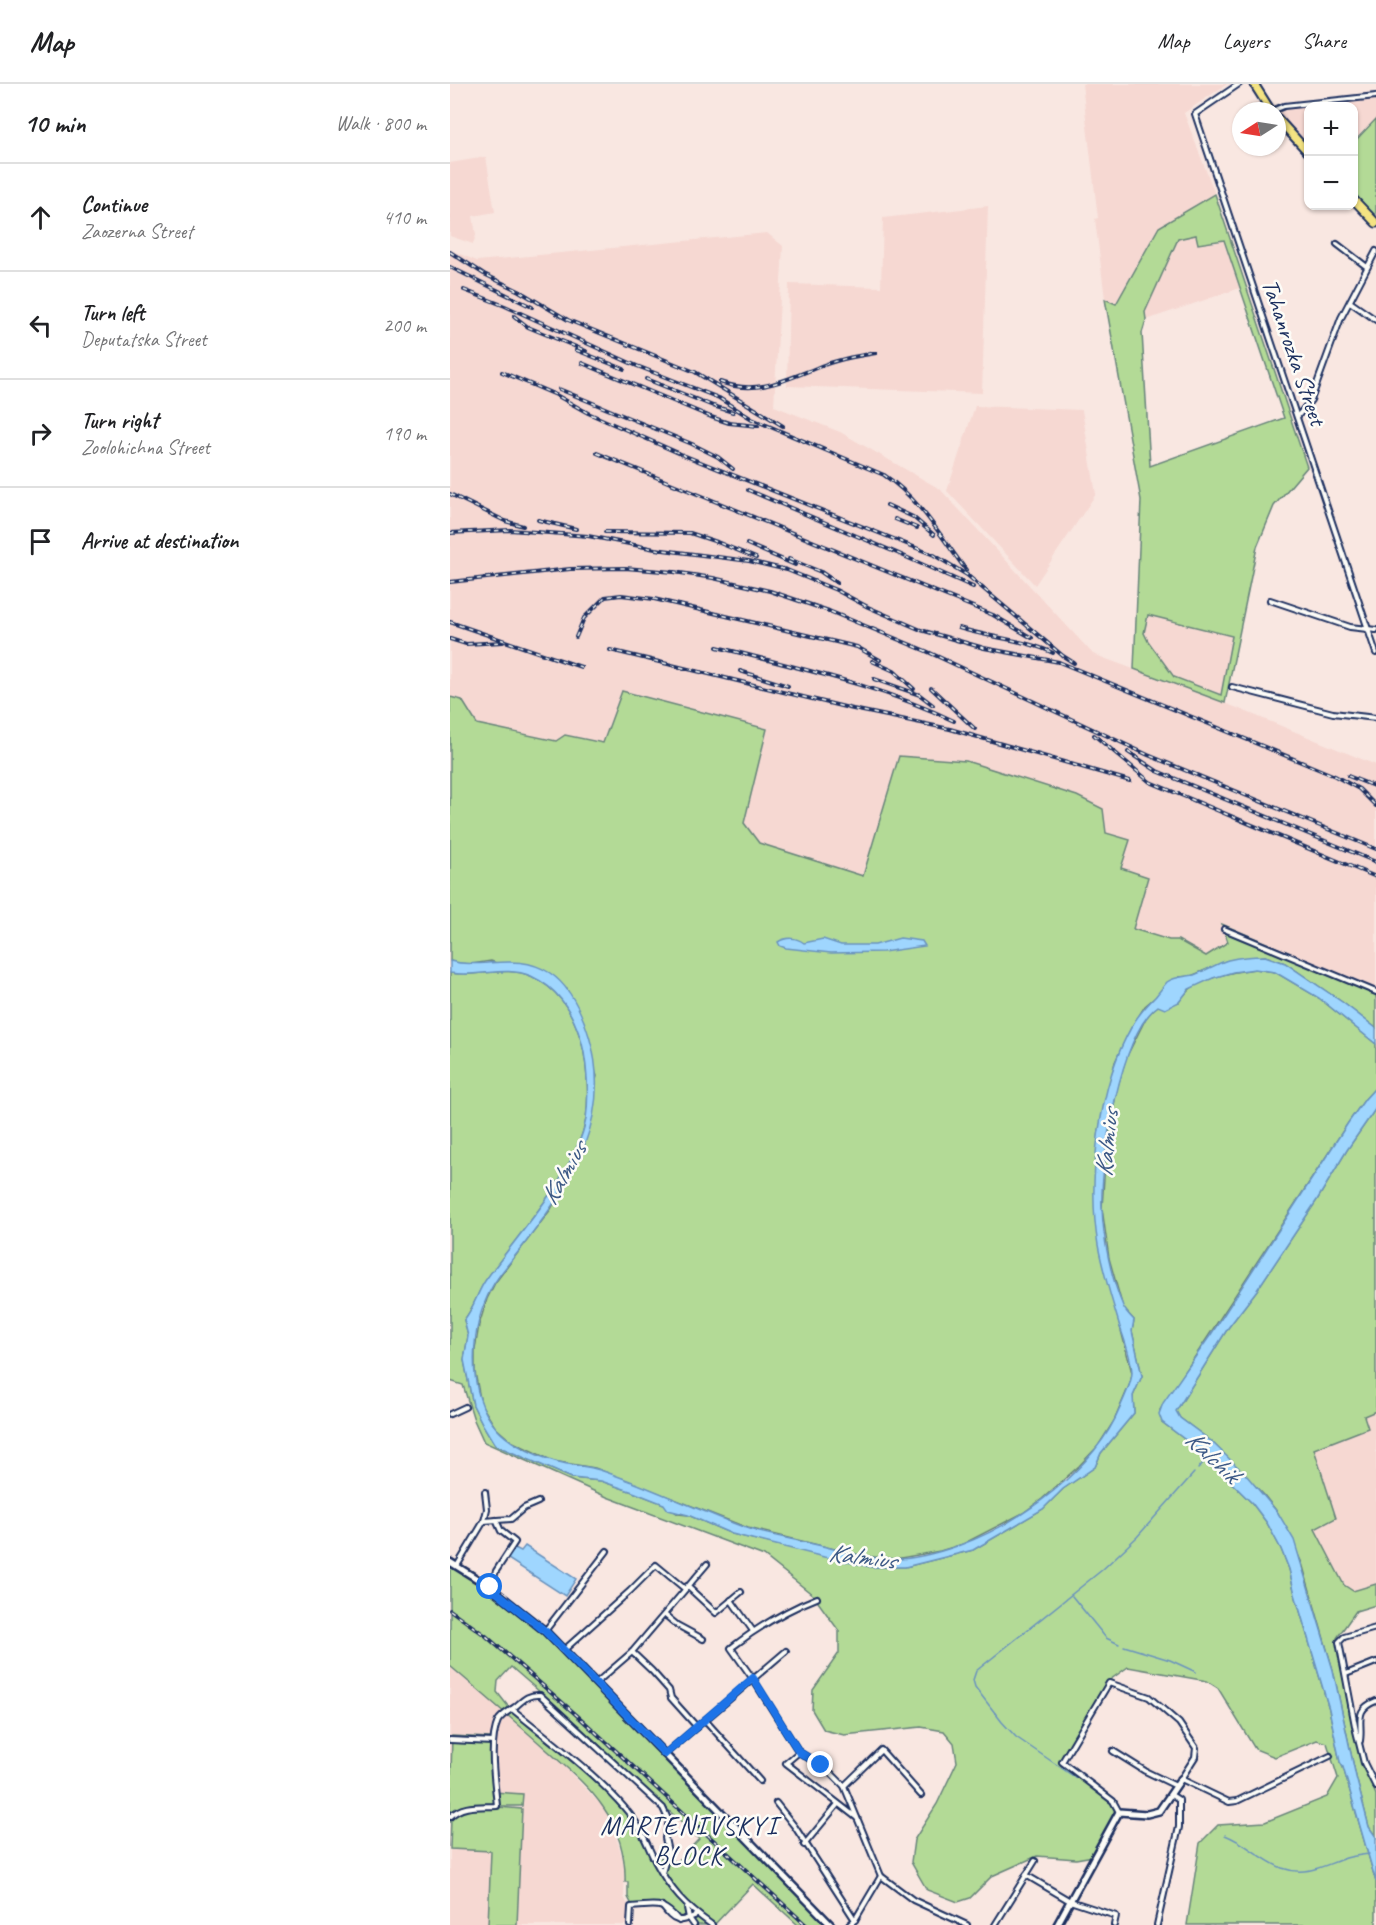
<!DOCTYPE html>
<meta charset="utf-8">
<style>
:root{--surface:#fff;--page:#f2f2f2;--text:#202124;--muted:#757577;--line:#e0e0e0}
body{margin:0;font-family:Caveat,sans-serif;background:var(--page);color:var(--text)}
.controls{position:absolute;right:18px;top:18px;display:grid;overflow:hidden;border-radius:12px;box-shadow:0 2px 4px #0004}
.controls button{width:54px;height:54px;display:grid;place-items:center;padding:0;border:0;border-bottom:2px solid var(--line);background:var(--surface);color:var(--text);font:30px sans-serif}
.compass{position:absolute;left:782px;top:18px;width:54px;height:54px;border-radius:50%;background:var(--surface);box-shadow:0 2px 4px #0004;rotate:258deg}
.stop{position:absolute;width:18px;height:18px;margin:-14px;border:4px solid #1a73e8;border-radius:50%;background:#fff}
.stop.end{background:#1a73e8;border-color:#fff;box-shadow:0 2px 6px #0008}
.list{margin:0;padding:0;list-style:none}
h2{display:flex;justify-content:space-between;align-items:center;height:78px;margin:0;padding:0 24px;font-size:26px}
h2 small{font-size:20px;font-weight:400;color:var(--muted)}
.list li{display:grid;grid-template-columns:39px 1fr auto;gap:18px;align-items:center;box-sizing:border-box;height:108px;padding:0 24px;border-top:2px solid var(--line)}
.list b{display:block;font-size:22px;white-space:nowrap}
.list p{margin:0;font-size:20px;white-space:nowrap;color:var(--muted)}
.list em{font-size:20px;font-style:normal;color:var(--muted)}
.icon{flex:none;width:33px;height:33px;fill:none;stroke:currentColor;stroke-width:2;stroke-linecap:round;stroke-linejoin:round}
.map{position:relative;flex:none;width:926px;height:1841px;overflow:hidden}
header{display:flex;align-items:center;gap:36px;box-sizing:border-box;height:84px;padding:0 30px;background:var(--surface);border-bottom:2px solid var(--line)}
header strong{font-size:28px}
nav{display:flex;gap:33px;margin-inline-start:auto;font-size:21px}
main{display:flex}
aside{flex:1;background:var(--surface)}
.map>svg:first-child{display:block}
.built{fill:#f6d8d2}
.green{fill:#b3da96;stroke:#67847a;stroke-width:1.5;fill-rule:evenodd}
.water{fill:#9fd6fe;stroke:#6a93be;stroke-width:1.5}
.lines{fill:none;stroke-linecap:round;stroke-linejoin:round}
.stream{stroke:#6a93be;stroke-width:1.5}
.street-casing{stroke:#1b2f5e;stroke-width:8}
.secondary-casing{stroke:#1b2f5e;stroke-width:10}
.highway-casing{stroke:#1b2f5e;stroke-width:11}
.street{stroke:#fdfcf7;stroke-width:4}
.secondary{stroke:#fdfcf7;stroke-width:5}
.highway{stroke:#f4e382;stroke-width:7}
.rail-casing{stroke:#1b2f5e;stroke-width:4}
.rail{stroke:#fdfcf7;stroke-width:1.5;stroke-dasharray:4.5;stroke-linecap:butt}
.route{stroke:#1a73e8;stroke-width:8}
.labels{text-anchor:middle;stroke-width:5;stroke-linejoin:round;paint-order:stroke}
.street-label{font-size:24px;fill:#1b2f5e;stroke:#fdfcf7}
.water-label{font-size:26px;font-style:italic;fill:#3c5986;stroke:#fdfcf7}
.neighbourhood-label{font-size:26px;letter-spacing:1.5px;fill:#1b2f5e;stroke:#fdfcf7}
</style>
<header>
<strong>Map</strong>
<nav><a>Map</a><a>Layers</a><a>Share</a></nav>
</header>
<main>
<aside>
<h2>10 min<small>Walk · 800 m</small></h2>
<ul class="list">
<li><svg class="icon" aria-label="ahead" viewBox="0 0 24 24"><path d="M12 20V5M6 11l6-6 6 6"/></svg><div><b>Continue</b><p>Zaozerna Street</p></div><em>410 m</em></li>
<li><svg class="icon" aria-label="left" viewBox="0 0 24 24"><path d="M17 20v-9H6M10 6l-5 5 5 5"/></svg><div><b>Turn left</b><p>Deputatska Street</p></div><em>200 m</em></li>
<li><svg class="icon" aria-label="right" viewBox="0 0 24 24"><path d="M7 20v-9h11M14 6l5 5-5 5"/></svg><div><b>Turn right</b><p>Zoolohichna Street</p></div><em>190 m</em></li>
<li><svg class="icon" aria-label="arrive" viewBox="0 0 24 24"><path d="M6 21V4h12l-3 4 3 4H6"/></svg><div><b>Arrive at destination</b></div></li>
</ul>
</aside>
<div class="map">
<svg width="926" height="1841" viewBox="0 0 926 1841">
<rect width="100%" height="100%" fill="#f9e7e1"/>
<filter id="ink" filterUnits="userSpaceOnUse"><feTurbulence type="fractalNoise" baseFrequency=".0167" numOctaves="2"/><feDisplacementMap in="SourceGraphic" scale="12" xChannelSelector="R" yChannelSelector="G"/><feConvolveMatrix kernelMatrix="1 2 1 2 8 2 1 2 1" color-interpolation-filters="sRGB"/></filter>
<g filter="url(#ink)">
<g class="built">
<polygon points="632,0 777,0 734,29 765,110 709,143 665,221 655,215 645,135 648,134"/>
<polygon points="926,13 926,35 904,58 904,22 858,22 858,65 827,32 827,27 821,25"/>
<polygon points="36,73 45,128 23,132 26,151 23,160 0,152 0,79"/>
<polygon points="538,122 532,309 337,302 339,200 431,203 433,134"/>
<polygon points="317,149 333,162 324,322 390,348 490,405 643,570 775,619 926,681 926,906 773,840 779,858 756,872 728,856 719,856 683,845 671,784 656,749 652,725 627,712 516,677 449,672 413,792 309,759 294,739 317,646 153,659 115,651 106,657 27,640 12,616 0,613 0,166 27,177"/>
<polygon points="746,151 749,160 761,157 764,159 774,155 790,204 696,236 695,228 728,155"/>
<polygon points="525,322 632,326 646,410 585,501 497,407"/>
<polygon points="698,531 782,552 771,612 724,593 698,558 694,549"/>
<polygon points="926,1327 926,1500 903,1507 893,1501 865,1445 885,1433 864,1365 918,1344 913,1332"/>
<polygon points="0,1582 53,1626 113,1681 154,1724 162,1740 175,1782 174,1813 179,1823 178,1841 67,1841 72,1710 43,1708 40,1654 2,1652 0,1697"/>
<polygon points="0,1765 41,1767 38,1841 0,1841"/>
</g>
<g class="green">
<polygon points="926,35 926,135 904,112 904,58"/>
<path d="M765,110l92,273 -33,39 -17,41 -32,156 -91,-34 7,-169 -36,-201 11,5 43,-77zM746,151l2,9 26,-4 60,178 -134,48 -8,-133 4,-13 -1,-8 33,-73zM698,531l84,21 -11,59 -47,-18 -26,-36 -4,-8z"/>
<polygon points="172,607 317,645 294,739 309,759 413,792 449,672 516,677 627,712 653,725 656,749 680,756 671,784 698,793 683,845 719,856 728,856 756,872 778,858 772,840 926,906 926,944 892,918 835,879 815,872 777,877 741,892 729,893 695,922 681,944 665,978 649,1046 645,1090 648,1157 682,1289 681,1297 664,1337 648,1362 629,1382 592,1415 573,1429 513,1460 490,1467 445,1475 414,1472 298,1444 145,1384 103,1377 61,1357 45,1343 31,1320 25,1288 25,1266 29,1241 37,1215 45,1199 101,1125 127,1079 147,992 117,905 41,877 15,881 0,877 0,613 12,616 27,640 106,657 115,651 153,659"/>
<path d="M805,885l20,3 44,26 57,46v43l-11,12 -17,24 -188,287 2,12 34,26 56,55 15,20 14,26 8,20 6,25 34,115 11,53 3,5 33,115v43h-189l13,-82 18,-18 47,-3 62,-25 11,-19 -11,-35 -10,-3 -42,17 -20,-8 -37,-61 -11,-7 -79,-14 -21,15 -47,80 51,40 6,10 -24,44 -17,3 -39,-3 -45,20 -22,22 -12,4 -31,-12 -16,-28 3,-22 23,-36 20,-42 -3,-19 -10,-12 -23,-4 -77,8 -20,-5 -12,-20 1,-20 26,-37v-22l-26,-36 -49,-39 -157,-59 -123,-55 -10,-22 -11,-35 -13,-4v-408c27,5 56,-8 81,3 26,12 39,32 48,58 5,13 7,29 8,44 1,14 1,27 -1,41 -10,54 -69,116 -100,161 -9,13 -12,28 -22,40l4,16 -4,24 9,45 10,20 12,20 77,33 29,3 32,11 31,12 14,10 10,1 44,19 139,33h34l68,-17 70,-41 20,-20 32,-22 6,-14 33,-40 -1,-17 9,-20 -10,-45 2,-11 -11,-12 -14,-50 -7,-50 4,-59 11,-60 9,-31 20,-40 7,-8 5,-4 21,-4c3,-4 6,-8 9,-11 12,-13 50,-20 67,-22z"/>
<polygon points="926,1024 926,1327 914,1332 918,1344 864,1365 886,1434 865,1445 894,1501 903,1507 926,1500 926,1521 906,1527 887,1554 903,1645 908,1652 910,1671 926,1711 926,1753 919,1743 906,1693 883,1586 852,1479 828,1429 814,1411 761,1357 730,1334 726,1327 778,1244 807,1206 867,1116 897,1066"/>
<path d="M0,1478l7,4 88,65 286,294h-33l-45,-41 -39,41h-19l-5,-8 -10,3c-17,-21 -23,-16 -48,-15l-4,-8v-15h-3c1,-26 -7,-54 -22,-75 -14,-21 -36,-39 -55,-56 -32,-29 -65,-57 -98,-85zM61,1583l67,58 121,114 -22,23 -26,-7 -15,-30 -22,-26 -56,-51 -47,-38 -14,-18 1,-11z"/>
<polygon points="2,1652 40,1654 43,1708 73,1710 72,1722 13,1722 0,1730"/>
<polygon points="47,1723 72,1725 67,1841 38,1841 41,1767 0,1765 1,1734 13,1725"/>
</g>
<g class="water">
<path d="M450,854l22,3 3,5 -42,6 -52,1 -45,-5 -6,-2 -2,-4c8,-5 18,-5 26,1l19,-4 18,6h34z"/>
<path d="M815,872l20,7 57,39 34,26v16l-57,-46 -44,-26 -20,-3 -22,3 -20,6 -24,11 -10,13 -14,7 -7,-3c-38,27 -58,156 -56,202 1,30 9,70 21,98 2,5 7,10 11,14l-2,11 10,45 -9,20 1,17 -33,40 -6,14 -32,22 -20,20 -70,41 -68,17h-34l-47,-10 -92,-23 -44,-19 -20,-5 -4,-6 -31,-12 -32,-11 -29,-3 -77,-33 -12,-20 -10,-20 -9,-45 4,-24 -4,-16c10,-12 13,-27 21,-39 32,-46 91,-108 101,-162 2,-14 2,-27 1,-41 -1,-15 -3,-31 -8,-44 -9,-26 -22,-46 -48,-58 -25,-11 -54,2 -81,-3v-12c33,9 67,-10 100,12 21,14 32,40 39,63 25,80 -17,145 -63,206 -11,15 -25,29 -34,45 -22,40 -27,106 5,142 14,16 46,30 66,34 13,3 25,3 37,7 33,11 64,25 96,38 18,7 35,15 53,21 23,7 49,11 73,17 24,6 49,14 74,13 21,0 44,-7 64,-14 60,-22 135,-76 160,-137 4,-11 12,-24 12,-36 -1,-15 -7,-31 -12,-45 -8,-27 -17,-54 -22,-82 -11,-64 1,-162 34,-219 6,-11 14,-20 23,-29 1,-1 11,-14 12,-15 8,-6 18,-5 27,-7 11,-4 22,-11 34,-15 12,-3 25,-4 37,-4z"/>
<polygon points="926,1003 926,1024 897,1066 867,1116 807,1206 778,1244 726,1327 730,1334 761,1357 797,1392 828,1429 844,1456 883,1586 906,1693 919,1743 926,1753 926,1798 893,1683 890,1678 879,1625 845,1510 839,1485 831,1465 817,1439 802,1419 746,1364 712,1338 709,1330 713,1319 762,1249 898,1039 915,1015"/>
<polygon points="75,1462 126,1495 115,1512 58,1475 65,1464 71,1467"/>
</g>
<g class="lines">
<g class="stream">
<polyline points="748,1385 757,1374"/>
<polyline points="622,1512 656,1554 669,1560"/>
<polyline points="674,1562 720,1576 746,1588"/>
<polyline points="626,1694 566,1653 552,1638 525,1603 523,1596 526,1587 652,1486 687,1453 744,1389"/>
<path d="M775,1751c21,8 37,25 57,33 25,9 42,-3 64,-10 7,-2 15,-3 23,-4"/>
</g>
<g class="street-casing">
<g id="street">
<polyline points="789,0 745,30 926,569"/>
<polyline points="822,27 834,22 926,12"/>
<polyline points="887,160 917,183"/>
<polyline points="900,218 926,236"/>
<polyline points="847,333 861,316 891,234 926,167"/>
<polyline points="820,516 900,543 926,546"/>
<polyline points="782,603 883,629 926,634"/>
<polyline points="774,845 926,908"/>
<polyline points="0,1330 15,1323"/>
<polyline points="34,1437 61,1435 74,1424 88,1418"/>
<polyline points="7,1482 34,1437 37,1425 35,1408"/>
<polyline points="237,1502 266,1529 291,1508"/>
<polyline points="40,1503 46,1487 65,1458 51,1447 46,1436"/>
<path d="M367,1514c-31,12 -59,29 -86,50l22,31 46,73 30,19 15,15 37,90 32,24 54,25"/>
<polyline points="281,1516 303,1547"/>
<polyline points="215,1531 227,1541 253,1555"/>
<polyline points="926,1544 894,1553 889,1558 906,1647 914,1679 926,1703"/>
<polyline points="95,1547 157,1467"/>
<polyline points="114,1566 180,1507 206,1481 235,1505"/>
<polyline points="182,1568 202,1587 219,1606 221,1614 247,1643"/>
<polyline points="896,1590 926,1578"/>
<polyline points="146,1599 182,1568 257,1480"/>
<path d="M62,1625c39,32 97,74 125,115 7,11 12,25 18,37 16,30 30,45 57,64"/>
<polyline points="255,1636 310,1697"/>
<polyline points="0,1656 43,1658"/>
<path d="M910,1657c3,-19 -7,-31 16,-40"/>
<polyline points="663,1667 695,1687 726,1702"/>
<polyline points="349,1668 336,1679 407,1734"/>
<polyline points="215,1670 336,1567"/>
<polyline points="394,1702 431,1666 471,1711"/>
<polyline points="326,1719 345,1743 405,1836"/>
<polyline points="669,1728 663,1717 612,1678 659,1599 699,1613 729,1639 746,1664 745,1673 731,1695 779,1718 787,1717 880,1672"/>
<path d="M0,1733c12,-13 30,-10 47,-11 -2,-24 -9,-62 1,-85 4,-7 12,-10 18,-15 8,-7 13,-12 24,-11l123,113 6,13 -4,17 3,14 -6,21"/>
<polyline points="354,1761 388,1720"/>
<polyline points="576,1791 620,1817 666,1832 664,1841"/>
<path d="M212,1822c13,17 15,17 35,9"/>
<polyline points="237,1824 239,1834 244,1841"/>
<path d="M180,1841l1,-18c25,-1 31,-7 48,14"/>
<polyline points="399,1841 405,1836 431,1792"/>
<polyline points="545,1841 585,1777"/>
<polyline points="707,1841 729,1743 729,1716 721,1711"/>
</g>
</g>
<g class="secondary-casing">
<g id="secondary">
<polyline points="0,1478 40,1503 95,1547 381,1841"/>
<polyline points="607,1841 669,1728 697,1730 709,1727 731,1695"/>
</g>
</g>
<g class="highway-casing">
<g id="highway">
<polyline points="804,0 821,27"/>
<polyline points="827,34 858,68"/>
<polyline points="904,116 926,139"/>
</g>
</g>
<use href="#street" class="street"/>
<use href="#secondary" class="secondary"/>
<use href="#highway" class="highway"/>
<g class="rail-casing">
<g id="rail">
<polyline points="0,168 34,190 69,207 118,236 245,288 333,342"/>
<polyline points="0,183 82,223"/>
<path d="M14,206l41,16 132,60 82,32 33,21 132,56c36,24 57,62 82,95"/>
<polyline points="64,232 78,243 136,267"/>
<polyline points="126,266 174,285"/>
<polyline points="132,279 261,333 279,339 308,342"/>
<polyline points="52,288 106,311 138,329 233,371 484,471 517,491 613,572 624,579"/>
<polyline points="196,295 263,322 283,328"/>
<path d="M270,298c36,13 63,-1 96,-14 19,-8 39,-12 60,-15"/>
<polyline points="109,305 242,360 268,373 283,385"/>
<polyline points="147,369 543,531 582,554"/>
<polyline points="298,406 447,469 523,503"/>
<polyline points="0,410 55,437 73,442"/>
<polyline points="437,421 463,433 484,451"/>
<polyline points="445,435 467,444"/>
<polyline points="88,436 126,445"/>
<polyline points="155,448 240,449 267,458 306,474"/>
<polyline points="0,449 60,446 138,452 205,465 299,477 337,486 386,506 418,523 471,546 534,564 609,578 885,692 909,705 926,722"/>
<polyline points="297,460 345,481"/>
<polyline points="339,475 371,488 387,499"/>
<polyline points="0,498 120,485 175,484 224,488 263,494 320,507 379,527 476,567 698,671 926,765"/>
<polyline points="0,538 131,583"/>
<path d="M509,544c31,10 65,11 94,25"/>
<polyline points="126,553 134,534 155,513 171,511 204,515 386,558 407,563 430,576"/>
<polyline points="0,555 16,560 53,558"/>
<path d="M267,563c80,21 162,38 237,74"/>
<polyline points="160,566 403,625 500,645 680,697"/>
<polyline points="422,577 444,587 464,605"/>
<polyline points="290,587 338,602"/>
<polyline points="424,595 470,611 483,621"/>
<polyline points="481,604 525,645"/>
<polyline points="644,651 700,698 926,793"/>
<polyline points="678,668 707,687 926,778"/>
<polyline points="898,692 926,703"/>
<polyline points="0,1526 36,1552 130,1634 356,1841"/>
</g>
</g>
<use href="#rail" class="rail"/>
</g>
</g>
<g class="lines" filter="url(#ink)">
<polyline class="route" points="40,1503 95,1547 215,1670 303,1594 349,1668 371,1681"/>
</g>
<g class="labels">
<g class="street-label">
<text transform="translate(844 268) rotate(71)" y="8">Tahanrozka Street</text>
</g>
<g class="water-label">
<text transform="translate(656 1059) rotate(-84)" y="9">Kalmius</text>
<text transform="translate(113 1089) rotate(-60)" y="9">Kalmius</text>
<text transform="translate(763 1372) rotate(43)" y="9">Kalchik</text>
<text transform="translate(412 1472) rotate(7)" y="9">Kalmius</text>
</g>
<g class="neighbourhood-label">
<text x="239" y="1750">MARTENIVSKYI<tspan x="239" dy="30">BLOCK</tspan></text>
</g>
</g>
</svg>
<div class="controls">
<button>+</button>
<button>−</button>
</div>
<svg class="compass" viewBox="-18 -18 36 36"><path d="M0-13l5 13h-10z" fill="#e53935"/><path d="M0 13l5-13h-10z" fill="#757577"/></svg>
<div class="stop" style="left:40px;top:1503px"></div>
<div class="stop end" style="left:371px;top:1681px"></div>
</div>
</main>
